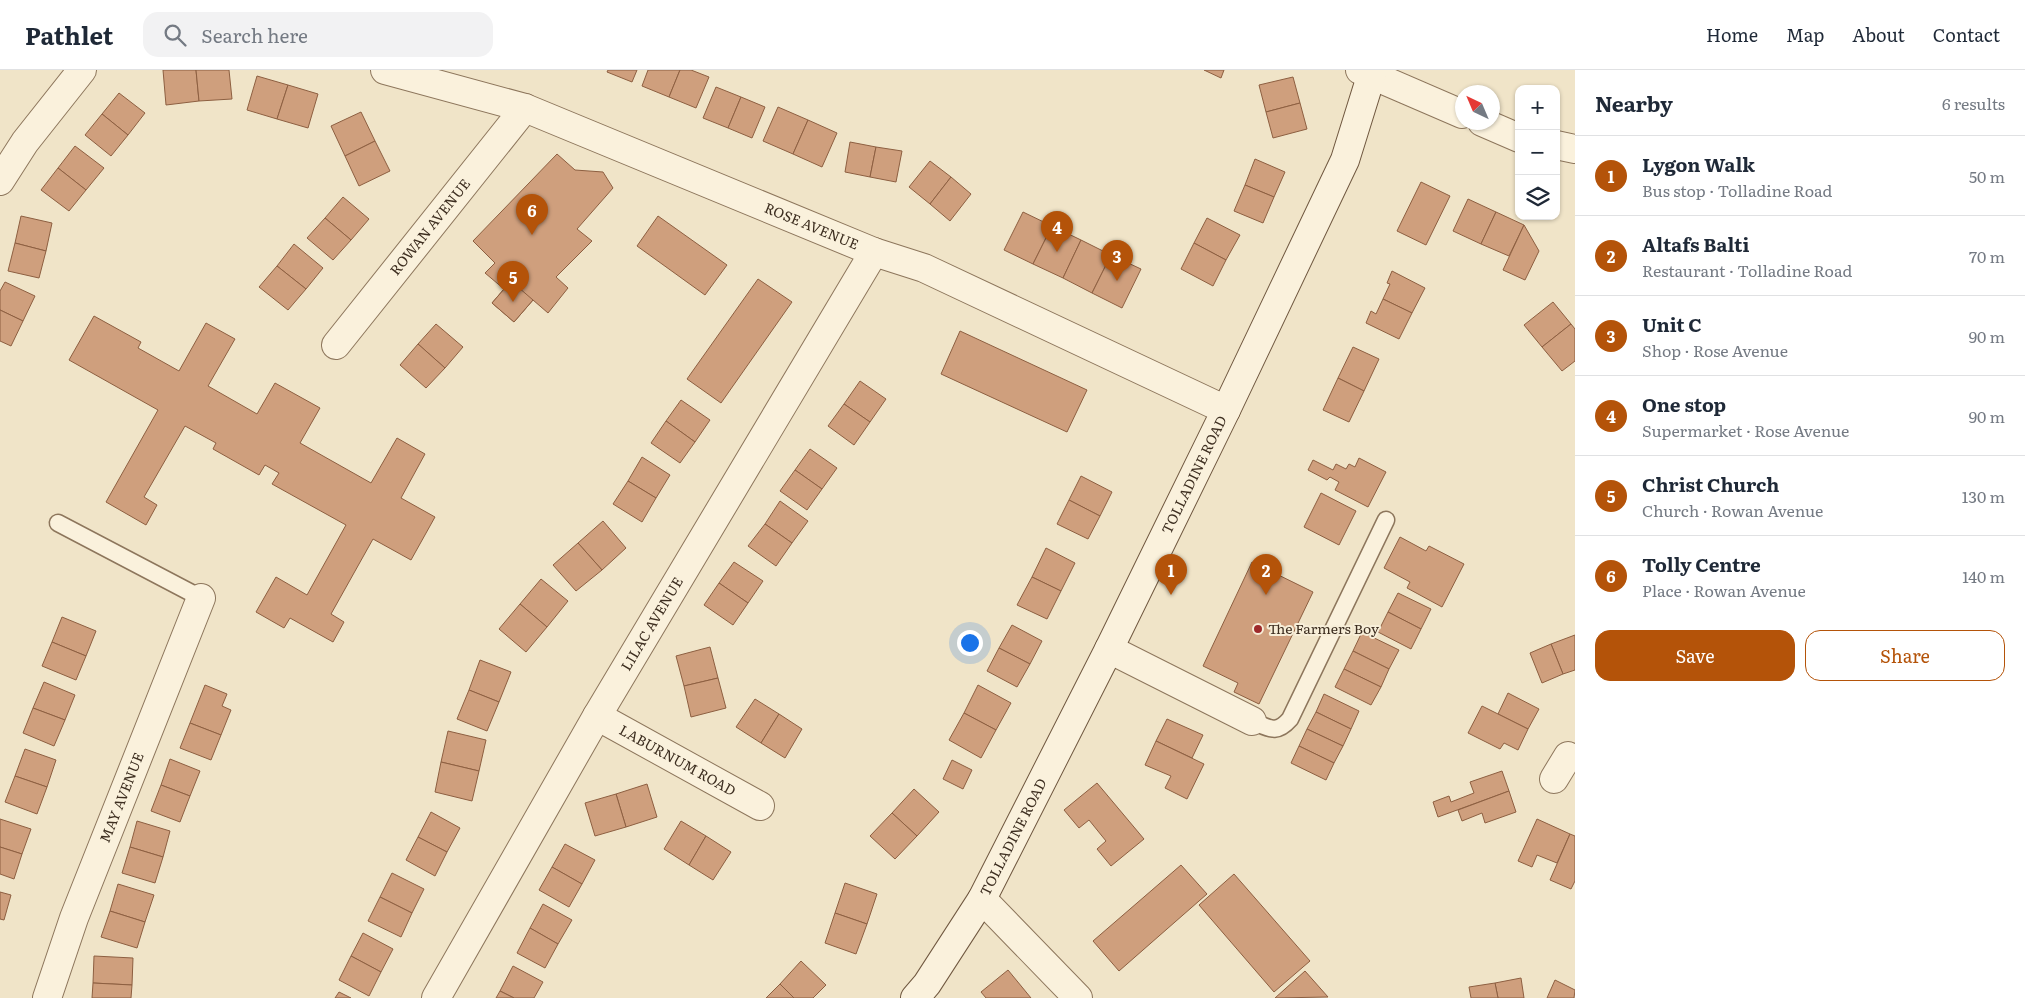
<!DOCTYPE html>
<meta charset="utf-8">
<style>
:root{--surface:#fff;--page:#f2f2f3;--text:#1f2937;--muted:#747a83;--line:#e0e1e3;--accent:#b45309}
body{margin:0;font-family:Literata,serif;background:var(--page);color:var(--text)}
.controls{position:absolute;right:15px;top:15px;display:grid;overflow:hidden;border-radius:10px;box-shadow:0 1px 4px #0004}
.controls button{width:45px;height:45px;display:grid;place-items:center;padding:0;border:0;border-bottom:1px solid var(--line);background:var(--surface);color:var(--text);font:25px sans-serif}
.compass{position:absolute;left:1455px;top:15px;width:45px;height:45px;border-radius:50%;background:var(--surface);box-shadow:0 1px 4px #0004;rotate:316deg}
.you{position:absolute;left:969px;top:572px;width:18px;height:18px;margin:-12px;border:4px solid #fff;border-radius:50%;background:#1a73e8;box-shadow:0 0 0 8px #1a73e833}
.badge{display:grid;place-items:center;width:32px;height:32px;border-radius:50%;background:var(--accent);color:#fff;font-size:16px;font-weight:700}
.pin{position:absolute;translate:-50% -41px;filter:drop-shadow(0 1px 2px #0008)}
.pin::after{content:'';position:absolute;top:26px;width:18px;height:15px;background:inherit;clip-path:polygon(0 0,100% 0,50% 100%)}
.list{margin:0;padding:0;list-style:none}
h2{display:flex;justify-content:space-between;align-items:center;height:65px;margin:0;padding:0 20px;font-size:21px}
h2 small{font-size:16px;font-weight:400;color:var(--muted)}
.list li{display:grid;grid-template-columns:32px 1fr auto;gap:15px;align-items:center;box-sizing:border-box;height:80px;padding:0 20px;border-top:1px solid var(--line)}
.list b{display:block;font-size:19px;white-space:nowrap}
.list p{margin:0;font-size:16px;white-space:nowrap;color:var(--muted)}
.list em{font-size:16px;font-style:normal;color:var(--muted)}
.actions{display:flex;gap:10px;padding:15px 20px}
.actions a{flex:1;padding:11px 0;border:1px solid var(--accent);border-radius:15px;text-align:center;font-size:18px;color:var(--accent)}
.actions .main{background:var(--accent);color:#fff}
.icon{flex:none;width:28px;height:28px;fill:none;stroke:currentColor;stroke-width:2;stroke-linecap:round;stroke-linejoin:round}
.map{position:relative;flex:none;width:1575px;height:928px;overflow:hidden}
header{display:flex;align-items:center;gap:30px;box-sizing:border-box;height:70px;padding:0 25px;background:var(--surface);border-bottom:1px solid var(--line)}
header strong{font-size:24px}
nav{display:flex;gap:28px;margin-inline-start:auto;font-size:18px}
.search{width:350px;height:45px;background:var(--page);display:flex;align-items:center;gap:12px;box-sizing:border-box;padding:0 18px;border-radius:15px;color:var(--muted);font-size:19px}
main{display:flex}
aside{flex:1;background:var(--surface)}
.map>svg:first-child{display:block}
.building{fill:#cf9f7d;stroke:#8d5f41}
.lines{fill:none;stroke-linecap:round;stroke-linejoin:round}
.lane-casing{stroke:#8d765c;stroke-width:19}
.street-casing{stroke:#8d765c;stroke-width:30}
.secondary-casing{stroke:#6f573f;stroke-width:30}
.lane{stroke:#faf1dc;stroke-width:16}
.street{stroke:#faf1dc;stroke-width:28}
.secondary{stroke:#faf1dc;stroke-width:28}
.poi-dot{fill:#9e2a2b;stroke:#f7eed8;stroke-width:2}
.labels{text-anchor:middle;stroke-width:4;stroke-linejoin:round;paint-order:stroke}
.street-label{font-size:14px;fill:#3d2e20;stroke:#f7eed8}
.poi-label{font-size:14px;fill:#3d2e20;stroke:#f7eed8;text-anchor:start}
</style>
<header>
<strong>Pathlet</strong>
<div class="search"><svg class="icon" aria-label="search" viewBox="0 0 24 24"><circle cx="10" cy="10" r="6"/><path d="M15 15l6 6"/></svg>Search here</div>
<nav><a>Home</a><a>Map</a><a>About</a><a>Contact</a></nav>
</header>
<main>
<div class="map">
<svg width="1575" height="928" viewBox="0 0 1575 928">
<rect width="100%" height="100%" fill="#f0e4c8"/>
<g class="building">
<polygon points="163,0 196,0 199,31 166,35"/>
<polygon points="196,0 229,0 232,29 199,31"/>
<polygon points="608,0 637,0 632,12 607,2"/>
<polygon points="648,0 680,0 669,27 642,16"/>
<polygon points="680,0 691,0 709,7 696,38 669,27"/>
<polygon points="1204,0 1224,0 1221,8"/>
<polygon points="257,6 288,15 277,49 247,40"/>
<polygon points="1293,7 1300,33 1266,42 1259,15"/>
<polygon points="288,15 318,24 308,58 277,49"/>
<polygon points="716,17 741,27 728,58 703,48"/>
<polygon points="119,23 145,43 128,65 102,44"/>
<polygon points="741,27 765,37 752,68 728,58"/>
<polygon points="1300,33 1307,59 1273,68 1266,42"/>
<polygon points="778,37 808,50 793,84 763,71"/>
<polygon points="361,42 375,71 345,86 331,56"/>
<polygon points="102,44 128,65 111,86 85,65"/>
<polygon points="808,50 837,63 822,97 793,84"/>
<polygon points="375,71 390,101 359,116 345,86"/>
<polygon points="850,72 876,77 870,107 845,102"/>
<polygon points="75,76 104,98 86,120 58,98"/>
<polygon points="876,77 902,81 896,112 870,107"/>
<polygon points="557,84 575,100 603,102 613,118 577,159 592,171 556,207 568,218 548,243 533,230 514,252 492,233 504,219 485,203 495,193 473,171"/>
<polygon points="1255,89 1285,102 1274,127 1245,115"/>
<polygon points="930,91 951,107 930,134 909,117"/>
<polygon points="58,98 86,120 69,141 41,120"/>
<polygon points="951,107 971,124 950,151 930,134"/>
<polygon points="1421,112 1450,126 1426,175 1397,161"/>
<polygon points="1245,115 1274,127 1263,153 1234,141"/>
<polygon points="343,127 369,149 351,170 325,148"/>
<polygon points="1468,129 1496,142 1481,174 1453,161"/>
<polygon points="1023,142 1052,156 1033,194 1004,180"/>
<polygon points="1496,142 1524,155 1509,186 1481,174"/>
<polygon points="21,146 52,153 46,181 15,173"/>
<polygon points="658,146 727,195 705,225 637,176"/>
<polygon points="325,148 351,170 333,190 307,168"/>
<polygon points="1207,148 1240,165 1226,190 1194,173"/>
<polygon points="1524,155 1539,181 1525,210 1503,200"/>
<polygon points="1052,156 1081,170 1063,208 1033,194"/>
<polygon points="1081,170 1111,185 1092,223 1063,208"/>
<polygon points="15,173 46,181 39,208 8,201"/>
<polygon points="1194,173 1226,190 1213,216 1181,199"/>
<polygon points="294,174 323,198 306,219 277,196"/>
<polygon points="1111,185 1141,199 1122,238 1092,223"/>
<polygon points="277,196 306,219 288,240 259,217"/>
<polygon points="1392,201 1425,218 1412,243 1383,229 1390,214 1387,213"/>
<polygon points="758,209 792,232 721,333 687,309"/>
<polygon points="511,211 533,230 514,252 492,233"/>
<polygon points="5,212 35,226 23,251 0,240 0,221"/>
<polygon points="1383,229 1412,243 1399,269 1366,253 1371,241 1376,244"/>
<polygon points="1553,232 1571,254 1542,277 1524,255"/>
<polygon points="0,240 23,251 11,276 0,271"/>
<polygon points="94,246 141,272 138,278 179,301 206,253 235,269 208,316 257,344 275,313 320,338 300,373 371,413 397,368 425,384 401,428 435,447 411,490 373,469 331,544 344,552 333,572 290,548 284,558 256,542 276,507 307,525 346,455 272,414 279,403 265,395 259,405 213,379 216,373 185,356 144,427 157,435 146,455 106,432 158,340 69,290"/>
<polygon points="436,254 463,277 445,298 418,274"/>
<polygon points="1571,254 1575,259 1575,291 1562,301 1542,277"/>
<polygon points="960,261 1087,320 1067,362 941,304"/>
<polygon points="418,274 445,298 426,318 400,295"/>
<polygon points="1353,277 1379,289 1364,321 1338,308"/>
<polygon points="1338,308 1364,321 1349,352 1323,340"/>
<polygon points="860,311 886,329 870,352 844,334"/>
<polygon points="681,330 710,350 695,372 666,351"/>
<polygon points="844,334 870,352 854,375 828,356"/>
<polygon points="666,351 695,372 680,393 651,373"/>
<polygon points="810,379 837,398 822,419 795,400"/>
<polygon points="642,387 670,405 656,428 628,411"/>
<polygon points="1359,388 1386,402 1368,437 1335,420 1339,412 1330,407 1327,410 1308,400 1313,390 1333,400 1336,394 1346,399 1349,394 1355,397"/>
<polygon points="795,400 822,419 807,440 780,421"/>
<polygon points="1081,406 1112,422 1100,446 1069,430"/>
<polygon points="628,411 656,428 642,452 613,434"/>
<polygon points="1321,423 1356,441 1339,475 1304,457"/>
<polygon points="1069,430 1100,446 1088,469 1057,454"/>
<polygon points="780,431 808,451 792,473 765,454"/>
<polygon points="603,451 626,478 602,500 578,473"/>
<polygon points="765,454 792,473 776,496 748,476"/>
<polygon points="1400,467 1426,481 1429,476 1464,494 1442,537 1407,518 1410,512 1384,498"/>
<polygon points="578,473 602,500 576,521 553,495"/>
<polygon points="1046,478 1075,493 1061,521 1032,507"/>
<polygon points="734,492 763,511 748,533 719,513"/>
<polygon points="1252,492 1313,522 1259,634 1234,622 1238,613 1203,596"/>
<polygon points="1032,507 1061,521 1047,549 1017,535"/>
<polygon points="541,509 568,531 547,557 520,534"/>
<polygon points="719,513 748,533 733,555 704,535"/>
<polygon points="1398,523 1431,539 1421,559 1388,542"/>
<polygon points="520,534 547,557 526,582 499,559"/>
<polygon points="1388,542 1421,559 1411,579 1378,562"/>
<polygon points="62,547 96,561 86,586 52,572"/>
<polygon points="1012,555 1042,571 1030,594 999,578"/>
<polygon points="1362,562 1399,580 1389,599 1353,581"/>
<polygon points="1575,565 1575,600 1563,604 1551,574"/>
<polygon points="52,572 86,586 76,610 42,596"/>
<polygon points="1551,574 1563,604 1542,613 1530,583"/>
<polygon points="710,577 718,608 684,616 676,586"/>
<polygon points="999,578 1030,594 1017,617 987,601"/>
<polygon points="1353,581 1389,599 1381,617 1344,599"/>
<polygon points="480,590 511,602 499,632 469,620"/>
<polygon points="1344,599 1381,617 1371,635 1335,617"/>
<polygon points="718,608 726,638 691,647 684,616"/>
<polygon points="44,612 75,625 65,650 33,638"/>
<polygon points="205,615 227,624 222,636 231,640 221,665 190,653"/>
<polygon points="978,615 1011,633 996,660 964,643"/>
<polygon points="469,620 499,632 487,661 457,649"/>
<polygon points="1508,623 1539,639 1528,659 1498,644"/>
<polygon points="1324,624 1359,641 1351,659 1316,642"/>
<polygon points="755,629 779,644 761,673 736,657"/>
<polygon points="1482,636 1528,659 1518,680 1504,673 1500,679 1468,663"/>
<polygon points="33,638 65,650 54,676 23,663"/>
<polygon points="1316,642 1351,659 1343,676 1307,659"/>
<polygon points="964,643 996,660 981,688 949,670"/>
<polygon points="779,644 802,659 785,688 761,673"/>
<polygon points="1167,649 1203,665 1192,688 1156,671"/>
<polygon points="190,653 221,665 211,690 180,678"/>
<polygon points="1307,659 1343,676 1334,693 1299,676"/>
<polygon points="448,661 486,670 479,701 441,692"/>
<polygon points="1156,671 1204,694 1187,729 1165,718 1171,706 1145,695"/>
<polygon points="1299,676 1334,693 1326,710 1291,693"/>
<polygon points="25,679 56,690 47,717 15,706"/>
<polygon points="170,689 200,701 190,726 161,715"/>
<polygon points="952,690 972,700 963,719 943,709"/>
<polygon points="441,692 479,701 472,731 435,722"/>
<polygon points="1502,701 1509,721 1438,747 1433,732 1449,726 1451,732 1474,723 1470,712"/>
<polygon points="15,706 47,717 37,744 5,732"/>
<polygon points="1097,713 1144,769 1111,796 1097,779 1106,771 1089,750 1079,758 1064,740"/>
<polygon points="647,714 657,747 626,757 616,724"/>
<polygon points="161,715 190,726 180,752 151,741"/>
<polygon points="914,719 939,742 917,766 892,743"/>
<polygon points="1509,721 1516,742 1485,753 1482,743 1462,751 1458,740"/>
<polygon points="616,724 626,757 595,766 585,733"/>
<polygon points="431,742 460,758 447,782 418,767"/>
<polygon points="892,743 917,766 895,789 870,766"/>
<polygon points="0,749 31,759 22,784 0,777"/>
<polygon points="1537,749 1570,764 1557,793 1537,785 1532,797 1518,791"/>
<polygon points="137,751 170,761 163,787 130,777"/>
<polygon points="681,751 706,766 689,795 664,779"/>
<polygon points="1570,764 1575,766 1575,811 1571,819 1550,810"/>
<polygon points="706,766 731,782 713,810 689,795"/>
<polygon points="418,767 447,782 435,806 406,790"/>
<polygon points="565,774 595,790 582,814 552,797"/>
<polygon points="0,777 22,784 14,809 0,804"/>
<polygon points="130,777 163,787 155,813 122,803"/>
<polygon points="1181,795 1207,824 1119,901 1093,871"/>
<polygon points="552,797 582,814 569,837 539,820"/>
<polygon points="392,803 424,819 412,843 380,827"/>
<polygon points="1234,804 1310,891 1274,922 1199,835"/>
<polygon points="845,813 877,824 867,854 835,843"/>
<polygon points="118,814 154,825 145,852 110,841"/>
<polygon points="0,822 11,825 4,850 0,849"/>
<polygon points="380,827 412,843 401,867 368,851"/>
<polygon points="543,834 572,850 558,874 530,858"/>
<polygon points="110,841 145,852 137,878 101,867"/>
<polygon points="835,843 867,854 856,884 825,873"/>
<polygon points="530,858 558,874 545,898 517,883"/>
<polygon points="363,863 393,879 381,902 351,886"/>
<polygon points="94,886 133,888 132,915 93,913"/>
<polygon points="351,886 381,902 369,926 339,910"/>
<polygon points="801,891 826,915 813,928 794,928 780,914"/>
<polygon points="513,896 543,912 534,928 514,928 500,921"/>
<polygon points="1008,900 1031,928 986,928 981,922"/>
<polygon points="1305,901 1328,927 1275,928"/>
<polygon points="1521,908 1524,928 1498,928 1495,913"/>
<polygon points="1555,910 1575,920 1574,928 1547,928"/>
<polygon points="93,913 132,915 131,928 92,928"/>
<polygon points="1495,913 1498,928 1471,928 1469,917"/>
<polygon points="780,914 794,928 766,928"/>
<polygon points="500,921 514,928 496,928"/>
<polygon points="339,922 351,928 335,928"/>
</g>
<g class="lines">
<g class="lane-casing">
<g id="lane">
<polyline points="58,453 201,528"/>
<path d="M1252,651c17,7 24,14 38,-2l96,-199"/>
</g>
</g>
<g class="street-casing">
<g id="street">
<path id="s1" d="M385,0l140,38 349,144 50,16 302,142"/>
<polyline points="1360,0 1462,44"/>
<polyline points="1482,52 1519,68"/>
<polyline points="1556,75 1575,79"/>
<polyline points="0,111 25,72 82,0"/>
<path id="s2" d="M336,275l189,-237"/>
<polyline points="1109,579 1252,651"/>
<path id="s3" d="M597,646l163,90"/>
<polyline points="1554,709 1568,686"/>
<polyline points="982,829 1078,928"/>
<path id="s4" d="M47,928l27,-80 127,-320"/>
<path id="s5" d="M436,928l161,-282 277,-464"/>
</g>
</g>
<g class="secondary-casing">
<g id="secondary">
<path id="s6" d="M915,928l12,-14 55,-85 127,-250 117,-239 119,-250 28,-90"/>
</g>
</g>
<use href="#lane" class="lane"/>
<use href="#street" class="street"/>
<use href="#secondary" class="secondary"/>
</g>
<circle class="poi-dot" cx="1258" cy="559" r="5"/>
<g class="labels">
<g class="street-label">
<text dy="5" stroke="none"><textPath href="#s1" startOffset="455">ROSE AVENUE</textPath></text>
<text dy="5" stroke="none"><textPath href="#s2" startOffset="151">ROWAN AVENUE</textPath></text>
<text dy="5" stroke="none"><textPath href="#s6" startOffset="594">TOLLADINE ROAD</textPath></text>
<text dy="5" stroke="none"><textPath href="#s5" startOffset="432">LILAC AVENUE</textPath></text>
<text dy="5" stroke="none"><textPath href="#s3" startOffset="92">LABURNUM ROAD</textPath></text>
<text dy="5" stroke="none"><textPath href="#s4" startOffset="214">MAY AVENUE</textPath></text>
<text dy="5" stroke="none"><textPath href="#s6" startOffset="189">TOLLADINE ROAD</textPath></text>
</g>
<g class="poi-label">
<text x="1268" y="564">The Farmers Boy</text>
</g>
</g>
</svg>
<div class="controls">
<button>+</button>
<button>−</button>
<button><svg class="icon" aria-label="layers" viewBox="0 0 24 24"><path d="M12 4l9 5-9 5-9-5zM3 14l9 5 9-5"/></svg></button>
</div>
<svg class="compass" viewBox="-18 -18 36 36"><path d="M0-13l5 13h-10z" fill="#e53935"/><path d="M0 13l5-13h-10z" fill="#747a83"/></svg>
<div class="you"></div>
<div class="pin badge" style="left:1171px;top:525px">1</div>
<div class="pin badge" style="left:1266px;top:525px">2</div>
<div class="pin badge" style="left:1117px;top:211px">3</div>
<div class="pin badge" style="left:1057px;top:182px">4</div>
<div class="pin badge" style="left:513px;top:232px">5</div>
<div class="pin badge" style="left:532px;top:165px">6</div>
</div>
<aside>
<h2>Nearby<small>6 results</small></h2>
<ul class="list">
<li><span class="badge">1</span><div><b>Lygon Walk</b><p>Bus stop · Tolladine Road</p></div><em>50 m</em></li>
<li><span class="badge">2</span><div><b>Altafs Balti</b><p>Restaurant · Tolladine Road</p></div><em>70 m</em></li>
<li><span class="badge">3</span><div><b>Unit C</b><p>Shop · Rose Avenue</p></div><em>90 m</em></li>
<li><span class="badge">4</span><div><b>One stop</b><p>Supermarket · Rose Avenue</p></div><em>90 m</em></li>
<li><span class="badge">5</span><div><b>Christ Church</b><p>Church · Rowan Avenue</p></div><em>130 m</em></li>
<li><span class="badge">6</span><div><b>Tolly Centre</b><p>Place · Rowan Avenue</p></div><em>140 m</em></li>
</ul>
<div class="actions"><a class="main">Save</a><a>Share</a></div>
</aside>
</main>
